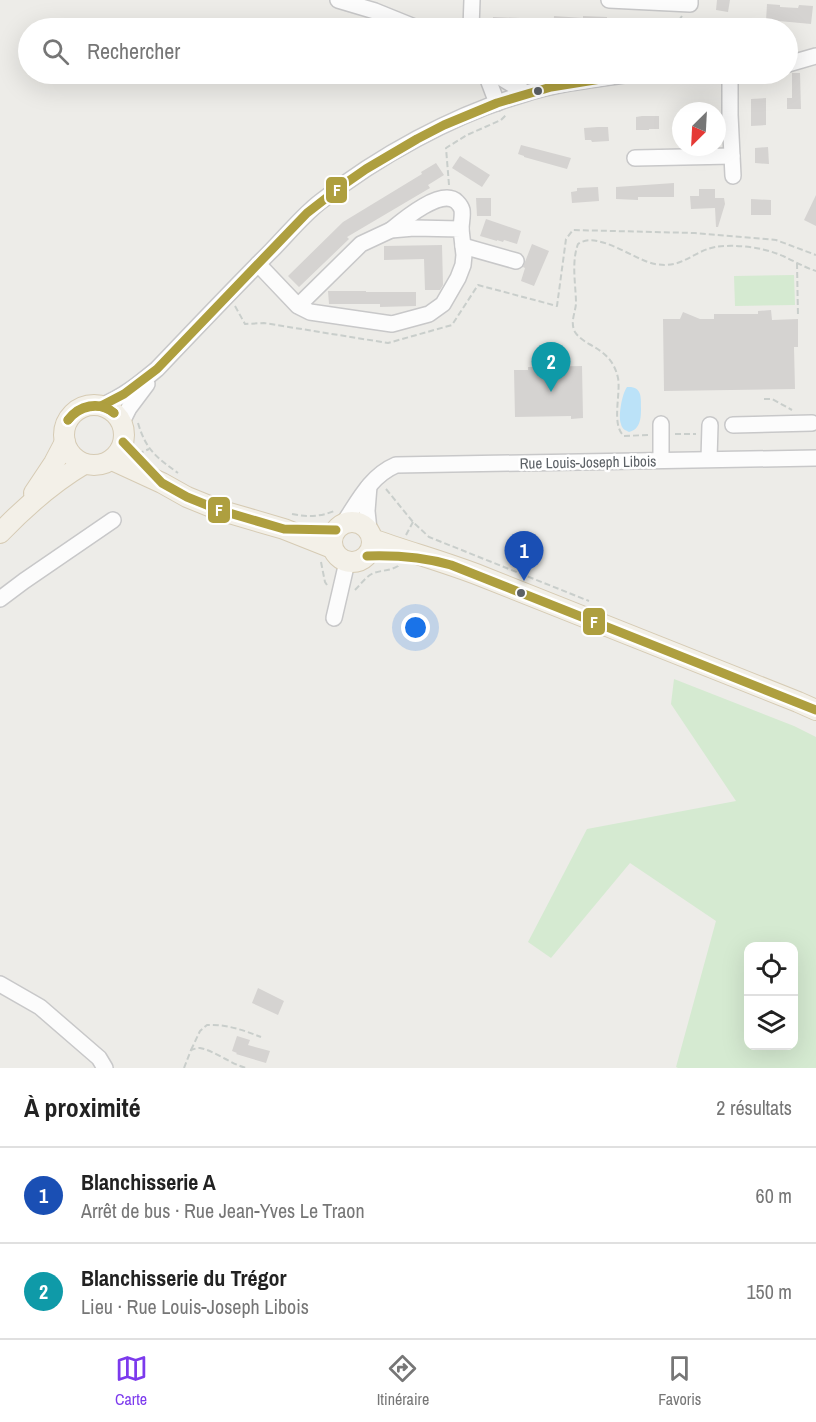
<!DOCTYPE html>
<html lang="fr">
<meta charset="utf-8">
<style>
:root{--surface:#fff;--page:#f6f6f6;--text:#222;--muted:#767676;--line:#e0e0e0;--accent:#7c3aed}
body{margin:0;font-family:"Archivo Narrow",sans-serif;background:var(--page);color:var(--text)}
.controls{position:absolute;right:18px;bottom:18px;display:grid;overflow:hidden;border-radius:12px;box-shadow:0 6px 24px #0002}
.controls button{width:54px;height:54px;display:grid;place-items:center;padding:0;border:0;border-bottom:2px solid var(--line);background:var(--surface);color:var(--text);font:30px sans-serif}
.compass{position:absolute;left:672px;top:102px;width:54px;height:54px;border-radius:50%;background:var(--surface);box-shadow:0 6px 24px #0002;rotate:204deg}
.you{position:absolute;left:416px;top:628px;width:21px;height:21px;margin:-15px;border:4px solid #fff;border-radius:50%;background:#1a73e8;box-shadow:0 0 0 9px #1a73e833}
.badge{display:grid;place-items:center;width:39px;height:39px;border-radius:50%;background:var(--accent);color:#fff;font-size:20px;font-weight:700}
.pin{position:absolute;translate:-50% -50px;filter:drop-shadow(0 2px 3px #0008)}
.pin::after{content:'';position:absolute;top:32px;width:21px;height:18px;background:inherit;clip-path:polygon(0 0,100% 0,50% 100%)}
.list{margin:0;padding:0;list-style:none}
h2{display:flex;justify-content:space-between;align-items:center;height:78px;margin:0;padding:0 24px;font-size:26px}
h2 small{font-size:20px;font-weight:400;color:var(--muted)}
.list li{display:grid;grid-template-columns:39px 1fr auto;gap:18px;align-items:center;box-sizing:border-box;height:96px;padding:0 24px;border-top:2px solid var(--line)}
.list b{display:block;font-size:22px;white-space:nowrap}
.list p{margin:0;font-size:20px;white-space:nowrap;color:var(--muted)}
.list em{font-size:20px;font-style:normal;color:var(--muted)}
.icon{flex:none;width:33px;height:33px;fill:none;stroke:currentColor;stroke-width:2;stroke-linecap:round;stroke-linejoin:round}
.map{position:relative;flex:none;width:816px;height:1068px;overflow:hidden}
.search{position:absolute;background:var(--surface);box-shadow:0 6px 24px #0002;left:18px;right:18px;top:18px;height:66px;display:flex;align-items:center;gap:15px;box-sizing:border-box;padding:0 21px;border-radius:33px;color:var(--muted);font-size:22px}
.sheet{height:270px;background:var(--surface)}
nav{display:flex;justify-content:space-around;align-items:center;box-sizing:border-box;height:84px;border-top:2px solid var(--line);background:var(--surface);font-size:16px;color:var(--muted)}
nav a{display:grid;justify-items:center;gap:3px}
nav .on{color:var(--accent)}
.map>svg:first-child{display:block}
.green{fill:#d5ead1;fill-rule:evenodd}
.water{fill:#bbe2f8}
.building{fill:#d5d3d1}
.lines{fill:none;stroke-linecap:round;stroke-linejoin:round}
.minor-casing{stroke:#c8c8c9;stroke-width:18}
.major-casing{stroke:#d6cbb4;stroke-width:22}
.path{stroke:#c9cecb;stroke-width:2;stroke-dasharray:6 3;stroke-linecap:butt}
.minor{stroke:#fcfcfc;stroke-width:15}
.major{stroke:#f3f0e8;stroke-width:20}
.bus-1-casing{stroke:#fff;stroke-width:14}
.bus-1{stroke:#ae9f3f;stroke-width:9}
.bus-dot{fill:#5c6166;stroke:#fff;stroke-width:2}
.labels{text-anchor:middle;dominant-baseline:central;stroke-width:5;stroke-linejoin:round;paint-order:stroke}
.street-label{font-size:15px;fill:#5c6166;stroke:#fff}
.line-badge{stroke:#fff;stroke-width:2}
.badge-label{font-size:16px;text-anchor:middle;font-weight:bold;fill:#fff}
</style>
<div class="map">
<svg width="816" height="1068" viewBox="0 0 816 1068">
<rect width="100%" height="100%" fill="#edece8"/>
<g class="green">
<path d="M794,275l1,30 -60,1 -1,-30z"/>
<path d="M674,679l120,47 22,11v331h-138l-2,-1 40,-146 -86,-58 -79,95 -23,-16 59,-113 149,-28 -65,-97zM748,946h46v100h-46z"/>
</g>
<path class="water" d="M627,387c15,-1 14,10 14,21 0,6 0,14 -4,19 -2,3 -5,4 -8,5 -4,-2 -7,-3 -8,-8 -3,-8 1,-30 6,-37z"/>
<g class="building">
<path d="M717,0h13l-2,12 -12,-2z"/>
<path d="M767,4l13,1v2l18,1 1,-3 14,1 -2,18 -32,-3v3l-10,-1v-2h-3z"/>
<path d="M554,16l29,2v-2l24,1v10h-5v1h-49z"/>
<path d="M493,17l27,1 -1,10h-27z"/>
<path d="M792,73h8l1,36h-14v-11h5z"/>
<path d="M766,98v27l-15,1v-27z"/>
<path d="M642,116h17v13h-10v1h-13v-13z"/>
<path d="M598,127h10l1,14 -17,1 -1,-2h-6l-1,-12z"/>
<path d="M521,145l50,13 -4,11 -43,-12v-1l-6,-2z"/>
<path d="M768,147l1,17 -14,-1v-15z"/>
<path d="M460,156l30,19 -8,12 -30,-19z"/>
<path d="M436,163l8,12 -16,10 2,3 -83,49 2,2 -50,48 -11,-11 55,-54 79,-48 -1,-2z"/>
<path d="M674,183v14h-36v3l-22,-1v-12z"/>
<path d="M598,187l1,14 -27,2 -1,-11 6,-1v-3z"/>
<path d="M699,189h16v9h9l1,6 -7,23h-2l-1,-19 -24,1 -1,-13h9z"/>
<path d="M816,195v31l-12,-6z"/>
<path d="M476,198h15v18h-14z"/>
<path d="M751,199l20,1v15h-20z"/>
<path d="M486,219l35,12 -4,13 -13,-4 -1,2 -6,-2v1l-17,-5z"/>
<path d="M532,244l17,7 -15,35 -13,-5 4,-13 -2,-1z"/>
<path d="M442,245l1,40 -3,5h-15l-1,-31 -40,1v-14z"/>
<path d="M328,291h38v1h50v14l-36,1v-3h-51z"/>
<path d="M771,310l1,10 26,-1v28h-4l1,42 -131,2 -1,-72h17l3,-7 17,7h14v-5h44v-3z"/>
<path d="M582,366l1,52 -12,1v-3l-56,1 -1,-47h14v-3z"/>
<path d="M258,988l26,13 -6,14 -26,-12z"/>
<path d="M237,1036l13,4 -2,5 22,6 -4,12 -30,-9 1,-1 -5,-2z"/>
</g>
<g class="lines">
<defs>
<g id="minor">
<path d="M338,0l37,11 42,17"/>
<path d="M609,0l81,4v-4"/>
<path d="M471,28l1,-28"/>
<path d="M788,64l28,-8"/>
<path d="M486,74l11,29"/>
<path d="M495,74l31,19"/>
<path d="M729,74l1,7v34l3,61"/>
<path d="M635,158l97,-2"/>
<path d="M391,230c12,-10 51,-43 66,-28 2,2 4,4 5,8 1,6 -1,13 -1,19"/>
<path d="M463,246l53,15"/>
<path d="M258,264l40,42 12,6 82,12 37,-10 14,-10 15,-26 5,-13 1,-10 -3,-26 -47,-1 -23,2 -30,14 -63,62"/>
<path d="M101,406c22,-9 38,-22 56,-37 38,-40 76,-80 114,-118 16,-16 31,-35 49,-49 58,-46 133,-87 204,-108 35,-11 72,-15 108,-20"/>
<path d="M122,422l7,-14 18,-24"/>
<path d="M733,425l79,-2"/>
<path d="M709,459l1,-34"/>
<path d="M661,460v-36"/>
<path d="M343,524c15,-22 27,-48 53,-59l420,-7"/>
<path d="M369,530l-2,-19 2,-25"/>
<path d="M0,599l24,-18 89,-61"/>
<path d="M334,618l13,-56"/>
<path d="M0,984l40,23 59,51 6,10"/>
</g>
<g id="major">
<circle cx="94" cy="435" r="30"/>
<path d="M112,460l50,23 25,14 32,13 65,19 48,19"/>
<path d="M34,493l20,-30 11,-21"/>
<circle cx="352" cy="542" r="20"/>
<path d="M0,533c25,-26 52,-50 84,-69"/>
<path d="M372,539c36,13 73,23 109,37l317,126 18,8"/>
</g>
</defs>
<use href="#minor" class="minor-casing"/>
<use href="#major" class="major-casing"/>
<g class="path">
<path d="M673,28l9,-12"/>
<path d="M449,185l-3,-37 21,-13 34,-15 5,-5"/>
<path d="M797,263l1,54"/>
<path d="M235,306l10,18 19,-1 124,20 64,-18 26,-40 79,21 9,-67 7,-9 122,3 81,7 40,15"/>
<path d="M764,399h8l20,11"/>
<path d="M138,423c8,27 18,34 40,50"/>
<path d="M675,434h21"/>
<path d="M648,435l-24,1c-13,-11 -3,-42 -6,-58 -4,-18 -14,-26 -29,-34 -5,-3 -11,-7 -14,-12 -5,-9 0,-19 1,-28 0,-19 -5,-41 2,-60 19,-14 56,16 77,20 28,5 36,-12 60,-17 19,-3 45,0 63,7 13,5 25,13 38,17"/>
<path d="M138,454l11,-5"/>
<path d="M386,489l27,33 16,15 160,64"/>
<path d="M292,514c15,3 28,3 42,-3"/>
<path d="M406,535l7,-13"/>
<path d="M321,562l4,20 2,3"/>
<path d="M355,590c6,-6 11,-14 19,-17 8,-3 16,-2 24,-7l1,-2"/>
<path d="M191,1050l9,-19 7,-6c19,-1 36,5 54,12"/>
<path d="M184,1068l7,-18c3,-1 6,-2 9,-2 13,2 31,16 46,20"/>
</g>
<use href="#minor" class="minor"/>
<use href="#major" class="major"/>
<defs>
<g id="bus-1">
<path d="M101,406l23,-12 33,-25 150,-156 36,-28 23,-16 51,-30 27,-14 53,-22 54,-16 81,-13"/>
<path d="M68,420c11,-15 31,-20 46,-7"/>
<path d="M68,420c11,-14 31,-19 46,-7"/>
<path d="M123,442l39,41 25,14 32,13 65,19 52,1"/>
<path d="M367,556c29,-1 56,1 84,9l365,145"/>
</g>
</defs>
<use href="#bus-1" class="bus-1-casing"/>
<use href="#bus-1" class="bus-1"/>
</g>
<g class="bus-dot">
<circle cx="538" cy="91" r="5"/>
<circle cx="521" cy="593" r="5"/>
</g>
<g class="labels">
<g class="street-label">
<text transform="translate(588 462) rotate(-1)">Rue Louis-Joseph Libois</text>
</g>
</g>
<g class="line-badge">
<rect x="325" y="176" width="23" height="28" rx="6" fill="#ae9f3f"/>
<rect x="207" y="496" width="24" height="28" rx="6" fill="#ae9f3f"/>
<rect x="582" y="607" width="24" height="29" rx="6" fill="#ae9f3f"/>
</g>
<g class="badge-label">
<text x="337" y="196">F</text>
<text x="219" y="516">F</text>
<text x="594" y="628">F</text>
</g>
</svg>
<div class="controls">
<button><svg class="icon" aria-label="locate" viewBox="0 0 24 24"><circle cx="12" cy="12" r="6"/><path d="M12 2v4M12 18v4M2 12h4M18 12h4"/></svg></button>
<button><svg class="icon" aria-label="layers" viewBox="0 0 24 24"><path d="M12 4l9 5-9 5-9-5zM3 14l9 5 9-5"/></svg></button>
</div>
<svg class="compass" viewBox="-18 -18 36 36"><path d="M0-13l5 13h-10z" fill="#e53935"/><path d="M0 13l5-13h-10z" fill="#767676"/></svg>
<div class="you"></div>
<div class="pin badge" style="left:524px;top:581px;background:#1a4fb4">1</div>
<div class="pin badge" style="left:551px;top:392px;background:#0f9aa8">2</div>
<div class="search"><svg class="icon" aria-label="search" viewBox="0 0 24 24"><circle cx="10" cy="10" r="6"/><path d="M15 15l6 6"/></svg>Rechercher</div>
</div>
<section class="sheet">
<h2>À proximité<small>2 résultats</small></h2>
<ul class="list">
<li><span class="badge" style="background:#1a4fb4">1</span><div><b>Blanchisserie A</b><p>Arrêt de bus · Rue Jean-Yves Le Traon</p></div><em>60 m</em></li>
<li><span class="badge" style="background:#0f9aa8">2</span><div><b>Blanchisserie du Trégor</b><p>Lieu · Rue Louis-Joseph Libois</p></div><em>150 m</em></li>
</ul>
</section>
<nav>
<a class="on"><svg class="icon" aria-label="map" viewBox="0 0 24 24"><path d="M3 6l6-2 6 2 6-2v14l-6 2-6-2-6 2zM9 4v14M15 6v14"/></svg>Carte</a>
<a><svg class="icon" aria-label="directions" viewBox="0 0 24 24"><path d="M12 3l9 9-9 9-9-9zM9 14v-3h6M13 9l2 2-2 2"/></svg>Itinéraire</a>
<a><svg class="icon" aria-label="saved" viewBox="0 0 24 24"><path d="M7 4h10v16l-5-4-5 4z"/></svg>Favoris</a>
</nav>
